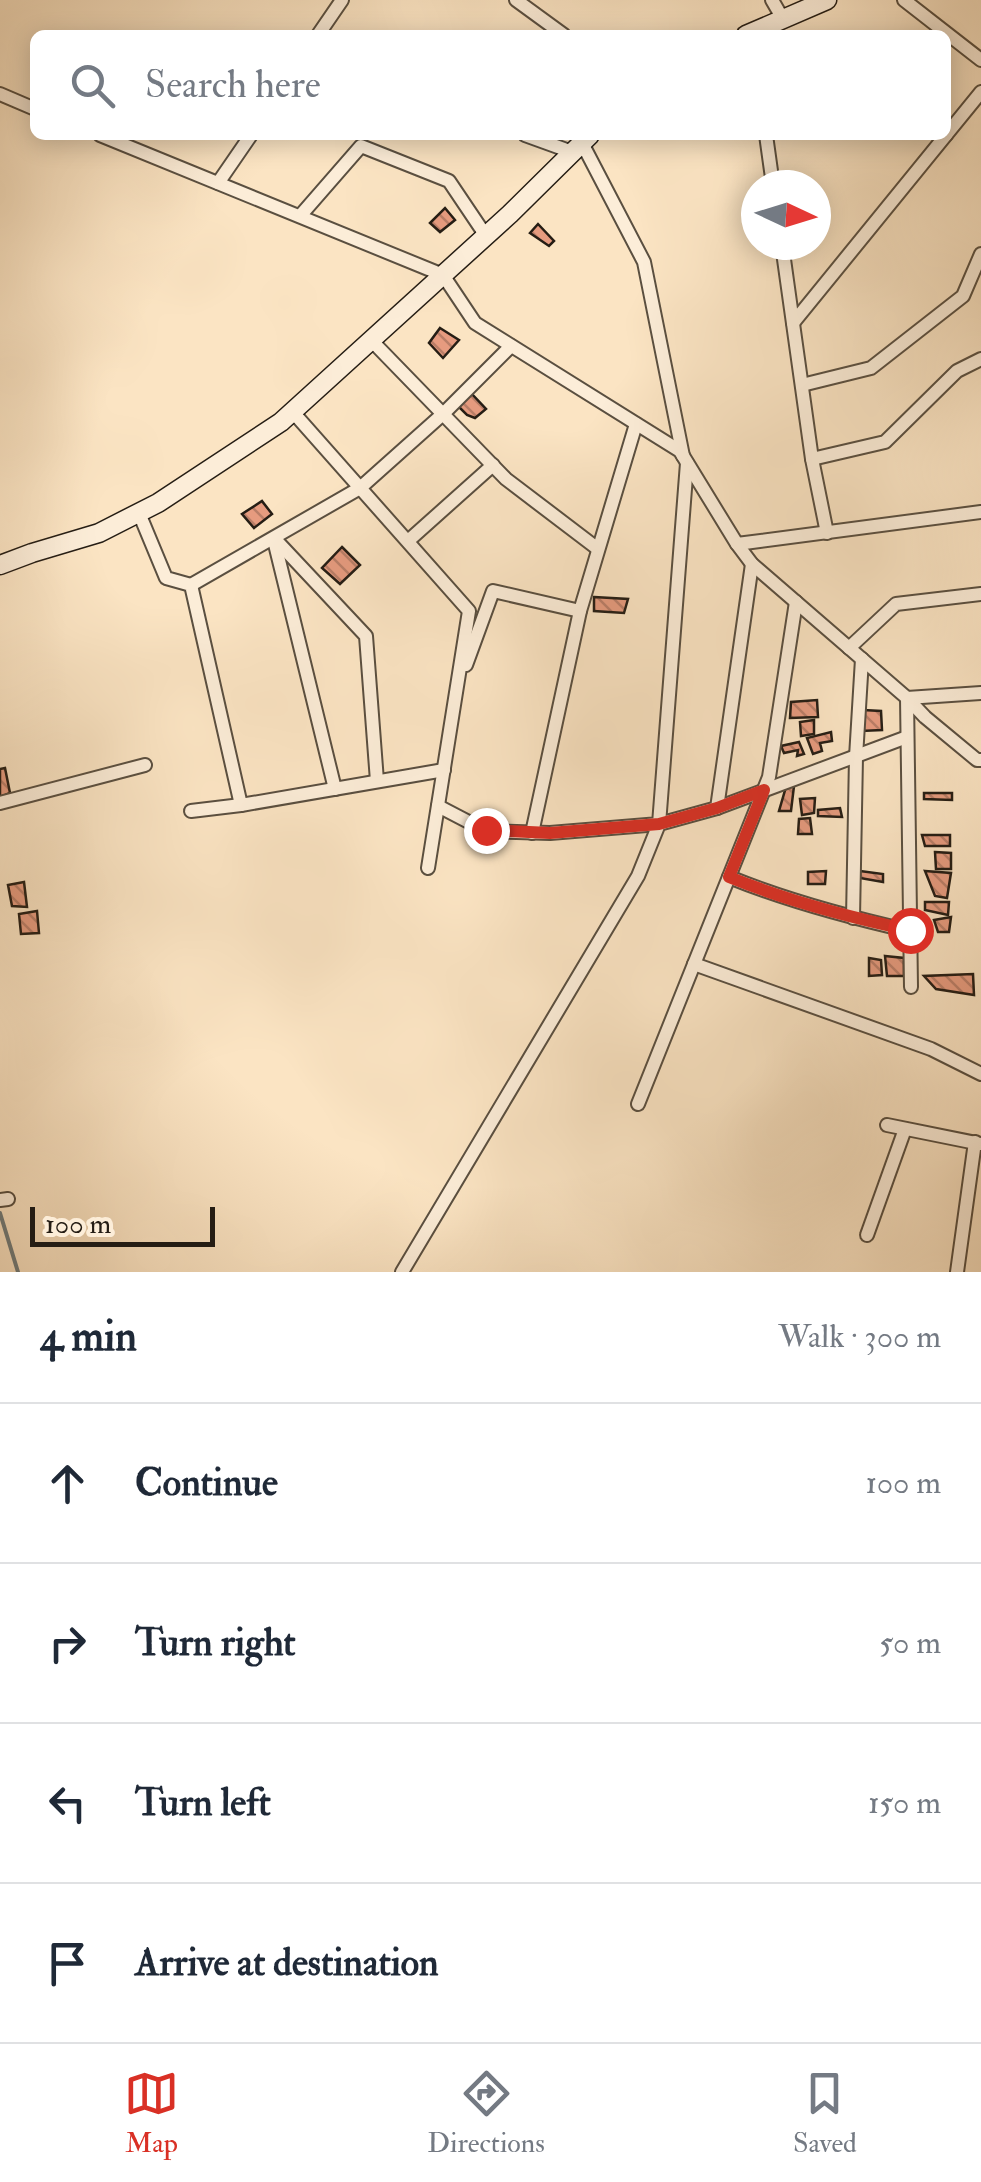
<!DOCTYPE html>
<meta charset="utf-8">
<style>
:root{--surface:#fff;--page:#f2f2f3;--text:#1f2937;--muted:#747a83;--line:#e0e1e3;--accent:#d93025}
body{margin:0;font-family:"IM FELL Double Pica",serif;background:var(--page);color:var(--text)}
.compass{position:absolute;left:741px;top:170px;width:90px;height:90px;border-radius:50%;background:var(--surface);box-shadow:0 5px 25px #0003;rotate:94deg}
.scale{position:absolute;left:30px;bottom:25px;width:185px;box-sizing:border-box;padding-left:10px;border:5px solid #251d14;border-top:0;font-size:28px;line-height:35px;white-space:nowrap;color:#251d14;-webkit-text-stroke:8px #fcedd8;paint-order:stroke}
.stop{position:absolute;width:30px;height:30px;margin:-22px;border:8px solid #d93025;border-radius:50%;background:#fff}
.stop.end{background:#d93025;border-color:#fff;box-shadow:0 2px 10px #0008}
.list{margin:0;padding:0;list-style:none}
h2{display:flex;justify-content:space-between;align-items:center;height:130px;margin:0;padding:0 40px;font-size:42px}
h2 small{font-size:32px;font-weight:400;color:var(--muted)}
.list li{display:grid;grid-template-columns:65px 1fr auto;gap:30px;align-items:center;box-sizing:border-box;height:160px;padding:0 40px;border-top:2px solid var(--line)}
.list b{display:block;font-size:38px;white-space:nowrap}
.list em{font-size:32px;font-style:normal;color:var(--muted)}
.icon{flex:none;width:55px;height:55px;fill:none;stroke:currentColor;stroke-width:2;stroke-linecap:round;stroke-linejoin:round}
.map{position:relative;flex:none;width:981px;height:1272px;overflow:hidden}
.search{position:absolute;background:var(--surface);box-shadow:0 5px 25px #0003;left:30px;right:30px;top:30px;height:110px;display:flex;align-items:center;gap:25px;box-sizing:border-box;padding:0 35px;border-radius:15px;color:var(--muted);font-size:38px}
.sheet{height:770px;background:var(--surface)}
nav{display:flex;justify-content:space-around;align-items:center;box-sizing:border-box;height:140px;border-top:2px solid var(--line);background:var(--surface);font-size:28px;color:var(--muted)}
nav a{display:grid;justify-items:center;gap:5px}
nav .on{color:var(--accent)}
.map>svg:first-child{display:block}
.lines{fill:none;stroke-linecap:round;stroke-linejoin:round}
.stream{stroke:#717c7b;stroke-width:4}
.building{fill:url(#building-back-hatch);stroke:#251d14;stroke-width:2.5}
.minor-casing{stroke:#5a4f40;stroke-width:16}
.secondary-casing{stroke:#251d14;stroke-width:21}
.minor{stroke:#fcedd8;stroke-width:12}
.secondary{stroke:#fcedd8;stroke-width:18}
.route{stroke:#d93025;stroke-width:12}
</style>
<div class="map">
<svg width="981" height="1272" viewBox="0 0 981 1272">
<defs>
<pattern id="building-back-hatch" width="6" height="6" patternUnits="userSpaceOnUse" patternTransform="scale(2.5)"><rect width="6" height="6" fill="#e69b7f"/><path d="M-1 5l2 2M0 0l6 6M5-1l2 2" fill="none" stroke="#ba7e67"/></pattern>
</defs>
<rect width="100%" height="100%" fill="#fbe4c3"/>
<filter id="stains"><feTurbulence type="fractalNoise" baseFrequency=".002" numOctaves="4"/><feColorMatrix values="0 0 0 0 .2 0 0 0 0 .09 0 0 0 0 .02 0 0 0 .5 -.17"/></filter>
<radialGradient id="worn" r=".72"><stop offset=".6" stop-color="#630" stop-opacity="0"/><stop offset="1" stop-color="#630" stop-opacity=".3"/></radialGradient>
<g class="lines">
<path class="stream" d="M0,1213l18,59"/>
</g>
<g class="building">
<path d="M445,208l10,12 -15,12 -10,-9z"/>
<path d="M538,224l16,17 -5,5 -19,-13z"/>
<path d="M440,328l19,12 -16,18 -14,-15z"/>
<path d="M471,393l15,16 -11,9 -8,-3 -10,-10z"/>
<path d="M262,501l10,13 -18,14 -12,-14z"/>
<path d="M342,547l18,18 -20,19 -18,-16z"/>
<path d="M594,597l34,2 -4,14 -30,-2z"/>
<path d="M817,700l1,17 -28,1 1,-16z"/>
<path d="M863,710l18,1 1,19 -21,1z"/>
<path d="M814,720v14l-13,2 -1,-14z"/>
<path d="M831,732l1,9 -12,2 2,8 -9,3 -6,-16z"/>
<path d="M799,742l5,12 -7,2 1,-6 -14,3 -3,-7z"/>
<path d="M5,768l5,25 -10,4v-28z"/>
<path d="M794,786l-3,25h-12l7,-24z"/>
<path d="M924,793h28v7l-28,-1z"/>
<path d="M815,798l-1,15 -12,2 -2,-16z"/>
<path d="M840,808l2,9 -24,-1v-6z"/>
<path d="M810,818l2,16h-14l1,-15z"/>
<path d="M922,835h28v11h-25z"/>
<path d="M935,852l16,1v16h-15z"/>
<path d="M826,871l-1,13h-17v-12z"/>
<path d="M860,871l23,3v8l-23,-4z"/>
<path d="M925,871l26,2 -4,25 -12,-2z"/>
<path d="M24,882l3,25 -15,-1 -4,-21z"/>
<path d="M925,902h24l-1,13 -23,-5z"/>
<path d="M37,911l2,22 -18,1 -2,-20z"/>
<path d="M951,917l-2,15h-11l-4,-12z"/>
<path d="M885,956l19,2v18h-17z"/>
<path d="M869,958l12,2 1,15 -13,1z"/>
<path d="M973,974l1,21 -38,-6 -12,-13z"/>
</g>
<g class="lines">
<defs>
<g id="minor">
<path d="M516,0l48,35"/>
<path d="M772,0l11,19"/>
<path d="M904,0l77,60"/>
<path d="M318,35l24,-35"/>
<path d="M0,94l35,15"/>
<path d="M100,135l343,140 32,48 205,128 57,93 15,20 155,134 18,19 52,43h4"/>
<path d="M525,135l47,17"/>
<path d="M766,135l7,50"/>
<path d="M946,135l35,-43"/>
<path d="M582,143l62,119 39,194"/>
<path d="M218,183l33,-48"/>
<path d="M300,216l61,-70 88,35 37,55"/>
<path d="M782,245l30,214"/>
<path d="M793,323l153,-188"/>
<path d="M371,340l135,139 92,70"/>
<path d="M802,385l69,-17 92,-72 18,-42"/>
<path d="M292,411l177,200 -41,257"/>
<path d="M139,513l27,65 25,7 50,220 203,-35"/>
<path d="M827,533l-15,-74 73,-17 72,-71 24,-12"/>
<path d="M274,538l92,98 11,145"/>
<path d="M274,540l61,249"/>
<path d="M408,541l85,-76"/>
<path d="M737,544l244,-32"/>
<path d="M191,585l169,-97 84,-75 67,-67"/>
<path d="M849,648l47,-44 85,-10"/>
<path d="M466,665l27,-74 87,20"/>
<path d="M907,698l4,289"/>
<path d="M907,698l74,-5"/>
<path d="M0,803l145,-38"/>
<path d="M438,806l48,25 64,2 109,-9 28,-361"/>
<path d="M717,808l190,-71"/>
<path d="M191,811l50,-6"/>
<path d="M532,833l48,-222 56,-187"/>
<path d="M729,877c59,24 119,40 181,54"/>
<path d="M853,918l3,-161 6,-98"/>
<path d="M694,964l237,85 50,25"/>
<path d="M638,1104l131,-327 27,-175"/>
<path d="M887,1125l94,19"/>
<path d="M0,1200l8,-1"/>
<path d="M867,1235l38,-106"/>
<path d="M402,1272l236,-396 21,-52 58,-16 35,-244"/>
<path d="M957,1272l18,-130"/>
</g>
<g id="secondary">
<path d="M746,35l81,-35"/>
<path d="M0,565l32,-12 67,-20 59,-30 123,-81 229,-208 80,-79"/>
</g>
</defs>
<use href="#minor" class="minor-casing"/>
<use href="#secondary" class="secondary-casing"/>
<use href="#minor" class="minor"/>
<use href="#secondary" class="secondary"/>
</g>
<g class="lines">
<path class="route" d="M486,830l64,3 109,-9 58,-16 47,-18 -35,87c59,24 119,40 181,53"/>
</g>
<rect width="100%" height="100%" filter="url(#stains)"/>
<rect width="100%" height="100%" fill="url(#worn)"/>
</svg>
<svg class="compass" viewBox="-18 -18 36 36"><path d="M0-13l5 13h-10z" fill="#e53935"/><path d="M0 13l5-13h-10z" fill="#747a83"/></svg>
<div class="scale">100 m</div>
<div class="stop" style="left:910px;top:930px"></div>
<div class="stop end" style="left:486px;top:830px"></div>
<div class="search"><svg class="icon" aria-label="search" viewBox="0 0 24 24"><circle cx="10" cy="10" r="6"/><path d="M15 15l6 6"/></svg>Search here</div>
</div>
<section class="sheet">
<h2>4 min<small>Walk · 300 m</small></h2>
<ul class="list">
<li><svg class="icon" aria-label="ahead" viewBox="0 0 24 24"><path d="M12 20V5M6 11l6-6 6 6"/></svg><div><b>Continue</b></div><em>100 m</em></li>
<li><svg class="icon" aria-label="right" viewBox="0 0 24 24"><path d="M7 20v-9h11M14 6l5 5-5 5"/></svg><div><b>Turn right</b></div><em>50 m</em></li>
<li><svg class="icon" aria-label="left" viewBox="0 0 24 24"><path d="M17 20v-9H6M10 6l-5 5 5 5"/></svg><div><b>Turn left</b></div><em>150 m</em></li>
<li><svg class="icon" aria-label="arrive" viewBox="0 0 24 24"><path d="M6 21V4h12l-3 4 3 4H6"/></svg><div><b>Arrive at destination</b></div></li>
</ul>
</section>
<nav>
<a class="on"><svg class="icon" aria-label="map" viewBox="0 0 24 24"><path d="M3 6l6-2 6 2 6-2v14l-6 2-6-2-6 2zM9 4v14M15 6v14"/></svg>Map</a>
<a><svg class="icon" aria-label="directions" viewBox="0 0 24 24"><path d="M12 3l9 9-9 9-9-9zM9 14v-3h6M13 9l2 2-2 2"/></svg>Directions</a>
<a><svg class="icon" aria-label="saved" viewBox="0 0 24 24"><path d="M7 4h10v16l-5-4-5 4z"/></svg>Saved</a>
</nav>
